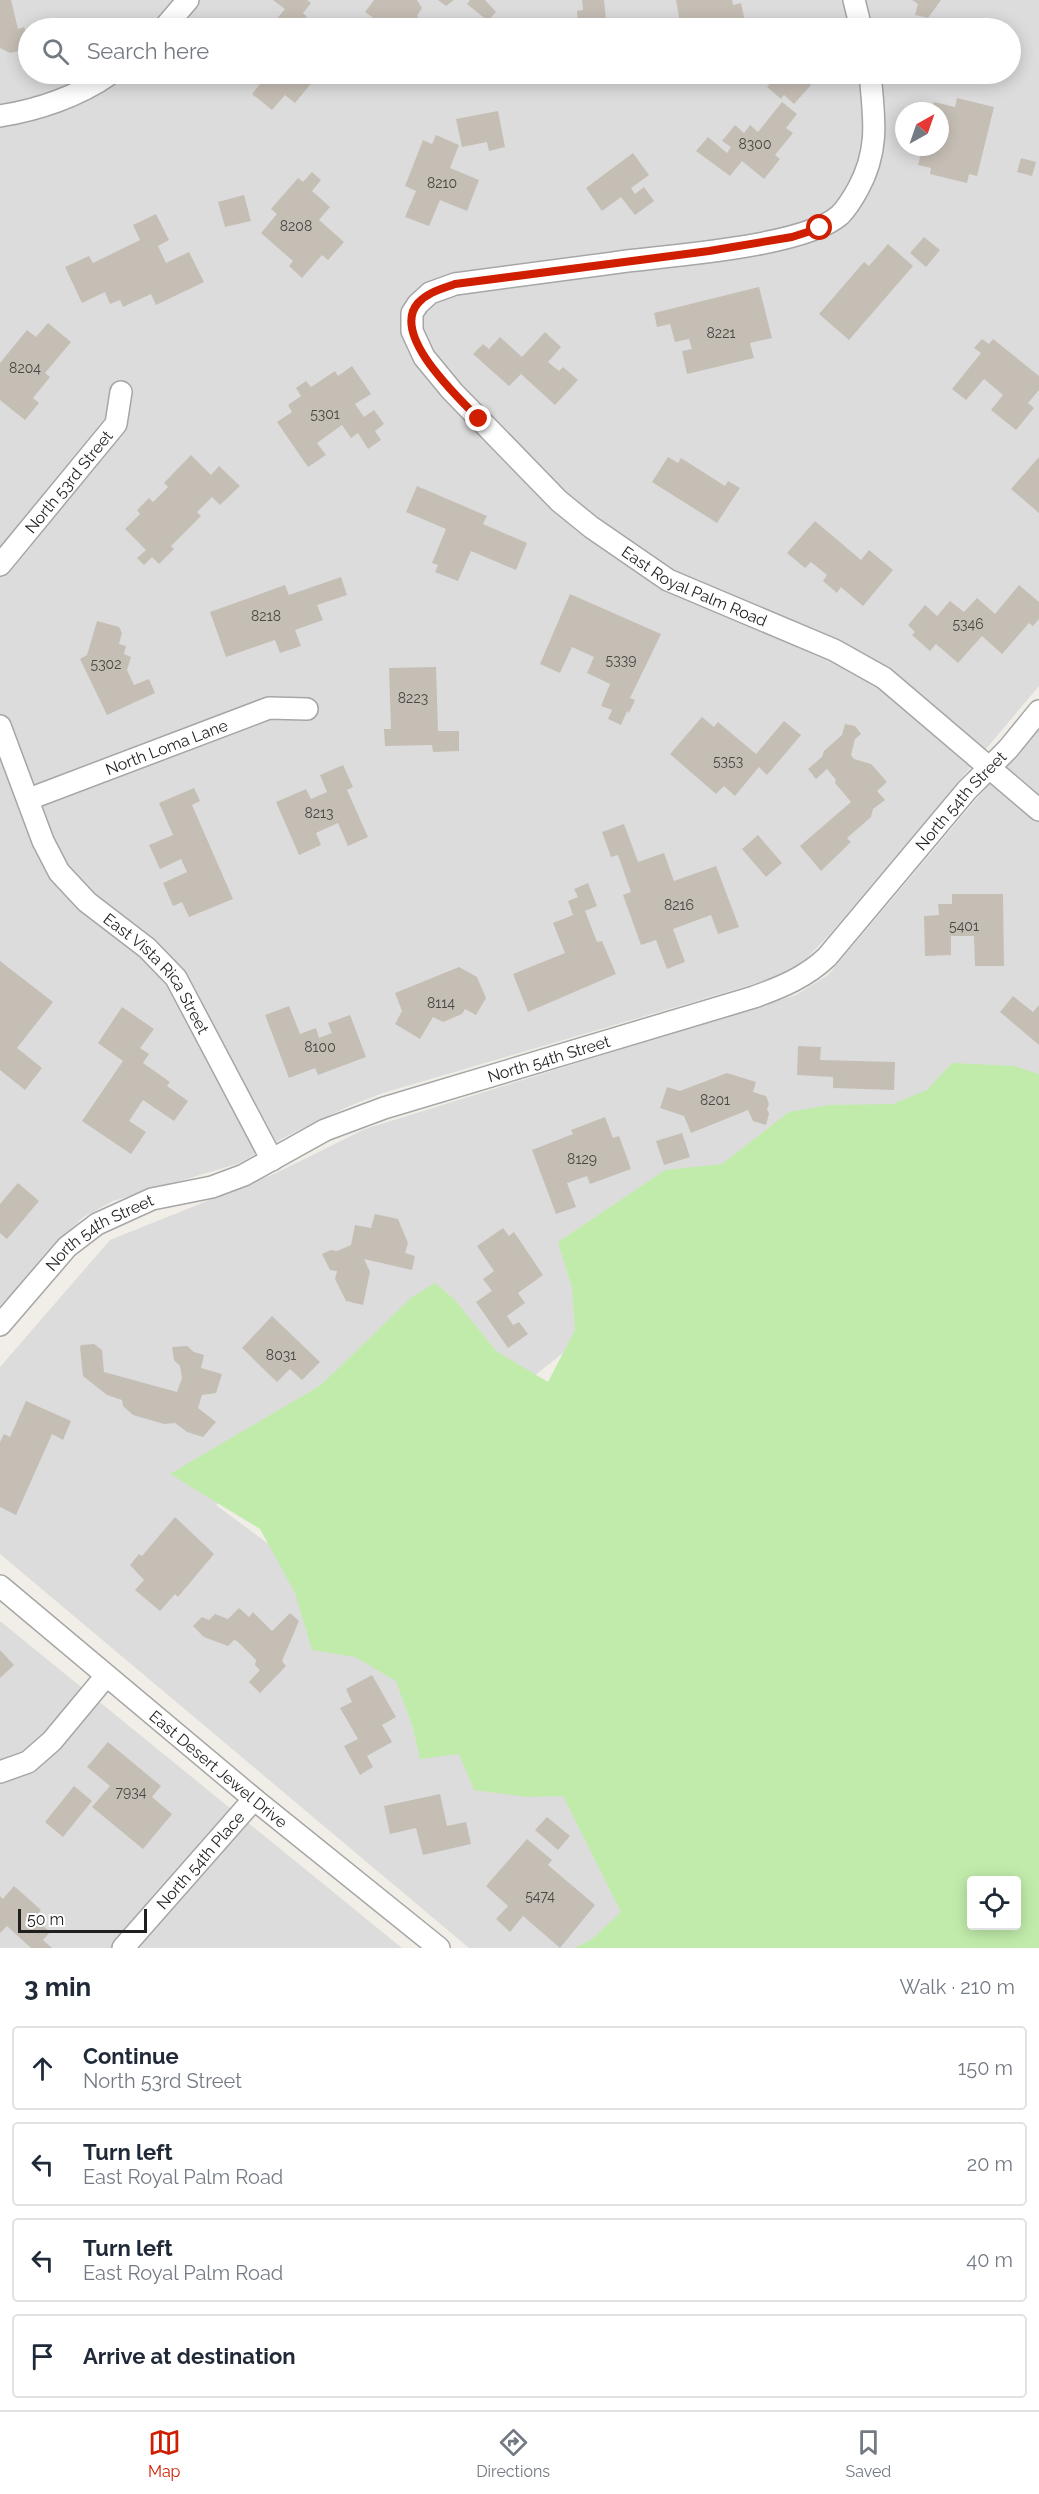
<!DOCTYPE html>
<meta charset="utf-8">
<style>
:root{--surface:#fff;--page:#f6f6f7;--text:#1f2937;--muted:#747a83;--line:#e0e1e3;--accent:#cf1f00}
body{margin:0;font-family:Raleway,sans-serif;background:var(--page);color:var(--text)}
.controls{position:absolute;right:18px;bottom:18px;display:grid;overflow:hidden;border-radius:6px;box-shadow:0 3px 15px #0003}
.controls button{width:54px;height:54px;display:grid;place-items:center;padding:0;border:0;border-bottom:2px solid var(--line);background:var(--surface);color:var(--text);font:30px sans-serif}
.compass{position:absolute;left:895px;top:102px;width:54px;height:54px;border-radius:50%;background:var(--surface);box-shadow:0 3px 15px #0003;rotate:40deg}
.scale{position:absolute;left:18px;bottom:15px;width:129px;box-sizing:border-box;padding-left:6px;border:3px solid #1f1f1f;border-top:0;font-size:16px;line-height:21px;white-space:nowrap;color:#1f1f1f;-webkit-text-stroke:4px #fff;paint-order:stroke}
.stop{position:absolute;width:18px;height:18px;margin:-14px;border:4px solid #cf1f00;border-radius:50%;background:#fff}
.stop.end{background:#cf1f00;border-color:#fff;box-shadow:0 2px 6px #0008}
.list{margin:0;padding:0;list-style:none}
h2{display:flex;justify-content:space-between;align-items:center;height:78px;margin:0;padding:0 24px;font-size:26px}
h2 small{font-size:20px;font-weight:400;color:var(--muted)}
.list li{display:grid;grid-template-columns:39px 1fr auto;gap:18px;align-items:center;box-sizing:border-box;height:84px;margin:0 12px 12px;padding:0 12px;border:2px solid var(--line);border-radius:6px}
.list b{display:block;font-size:22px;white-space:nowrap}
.list p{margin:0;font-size:20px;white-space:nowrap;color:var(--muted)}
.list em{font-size:20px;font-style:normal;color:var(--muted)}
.icon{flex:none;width:33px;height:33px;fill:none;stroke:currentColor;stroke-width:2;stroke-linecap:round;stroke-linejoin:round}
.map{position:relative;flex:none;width:1039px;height:1948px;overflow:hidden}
.search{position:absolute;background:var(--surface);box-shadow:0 3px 15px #0003;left:18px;right:18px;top:18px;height:66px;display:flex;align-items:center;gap:15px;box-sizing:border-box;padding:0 21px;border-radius:33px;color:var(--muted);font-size:22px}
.sheet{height:462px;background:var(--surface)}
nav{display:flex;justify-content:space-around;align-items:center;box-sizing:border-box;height:84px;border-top:2px solid var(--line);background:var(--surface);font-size:16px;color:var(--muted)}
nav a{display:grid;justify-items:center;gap:3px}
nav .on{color:var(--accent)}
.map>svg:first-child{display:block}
.residential{fill:#dddcdc;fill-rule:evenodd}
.grass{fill:#c1ebab;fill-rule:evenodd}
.building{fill:#c5beb5}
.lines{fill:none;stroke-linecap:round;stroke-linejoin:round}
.minor-casing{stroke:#a6a6a6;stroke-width:24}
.minor{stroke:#fff;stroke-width:21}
.route{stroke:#cf1f00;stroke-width:8}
.labels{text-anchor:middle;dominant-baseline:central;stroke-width:5;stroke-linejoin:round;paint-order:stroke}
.number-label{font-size:14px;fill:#484744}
.street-label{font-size:16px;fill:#1f1f1f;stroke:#fff}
</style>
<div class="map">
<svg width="1039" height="1948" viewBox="0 0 1039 1948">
<rect width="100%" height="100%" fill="#f0eee6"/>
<g class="residential">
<path d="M0,0h1039v686l-209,248 -27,28 -32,17 -388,114 -36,14 -62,30 -45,26 -127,38 -31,17 -82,88zM28,28h982v46h-982zM904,111h36v36h-36z"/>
<path d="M1039,725v450l-430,141 -101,81 -58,-68 -234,176 373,277 70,145 -46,21h-144l-469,-394v-187l110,-127 164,-66 91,-45 431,-134 32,-20z"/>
<path d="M0,1621l402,327h-402z"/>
</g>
<path class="grass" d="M952,1063l62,3 25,8v874h-464l17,-9 29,-27 -58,-116 -36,1 -53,-7 -15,-36 -39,5 -7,-31 -17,-47 -41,-24 -43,-7 -17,-57 -35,-64 -90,-55 151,-89 91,-88 23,-14 20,17 41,51 52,31 27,-52 -3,-42 -14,-46 107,-72 57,-6 67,-52 40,-7 64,-1 34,-14zM972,1880h44v46h-44z"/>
<g class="building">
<path d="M0,0h11l7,29 6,-2 3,9 -8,15 -9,2 -10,-5z"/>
<path d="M273,0h34l4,3 -8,10 4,4 -9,11h-29l16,-19z"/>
<path d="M374,0h43l5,8 -5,8 9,12h-39l-22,-16z"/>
<path d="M438,0h16l-8,6z"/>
<path d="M470,0h15l11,12 -8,9 -21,-17z"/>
<path d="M582,0h22l2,20 -28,3 -1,-12 6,-1z"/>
<path d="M676,0h56l1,5 8,-2 5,23 -14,2h-27l-1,-4 -23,4z"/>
<path d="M912,0h29l-13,18 -13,-3 3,-11z"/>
<path d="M268,74h48l2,1 -23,28 -10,-8 -13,15 -20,-16z"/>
<path d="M780,74l2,2 2,-2h19l8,11 -17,19 -10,-9 -3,4 -14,-12z"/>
<path d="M957,98l37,9 -17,69 -8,-2 -2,9 -37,-9 1,-6 -13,-3 5,-18h17v-36h-9l3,-9 21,5z"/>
<path d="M782,102l15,12 -11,14 7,5 -18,22 5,4 -16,20 -22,-18 -12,15 -34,-25 12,-14 19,16 4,-6 -9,-6 13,-16 9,8 6,-8 8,7z"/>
<path d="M498,111l7,36 -16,4 -2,-9 -25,5 -6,-28z"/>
<path d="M436,135l23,10 -9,23 29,12 -12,31 -27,-11 -11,26 -24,-9 11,-26 -11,-5 18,-46 9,4z"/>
<path d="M633,153l16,22 -18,13 4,6 9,-7 10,14 -19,14 -14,-18 -19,14 -16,-23z"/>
<path d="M1021,158l15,4 -4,14 -15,-4z"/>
<path d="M312,172l9,8 -9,11 18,16 -11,13 25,22 -16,18 -6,-5 -20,23 -13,-12 4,-5 -32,-28 16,-19 -6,-5 27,-31 5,4z"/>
<path d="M244,195l7,26 -26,6 -7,-25z"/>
<path d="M156,214l13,26 -11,6 8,17 23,-11 15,30 -48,23 -5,-11 -28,13 -3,-7 -10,4 -5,-12 -23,11 -17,-36 24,-11 4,7 47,-23 -7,-15z"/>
<path d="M924,237l16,13 -14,17 -16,-14z"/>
<path d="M888,244l25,22 -64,74 -30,-26 45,-52 5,4z"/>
<path d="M759,287l13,51 -22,5 4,15 -67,16 -5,-23 10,-2 -3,-10 -14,3 -5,-18 -13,3 -3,-14z"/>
<path d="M48,323l23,19 -26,31 5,4 -17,21 6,5 -14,17 -25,-20v-37l27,-33 9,7z"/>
<path d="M545,332l16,15 -13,15 11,9 4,-4 15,13 -23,25 -34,-31 -12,12 -36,-32 10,-10 6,5 11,-12 22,20z"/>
<path d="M982,339l7,5 4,-5 46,37v14l-11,13 6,5 -18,22 -25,-20 12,-15 -19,-16 -18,21 -14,-11 29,-36 -7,-5z"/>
<path d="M352,366l19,28 -16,10 9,13 10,-7 10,14 -9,7 6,9 -13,9 -10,-16 -7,5 -9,-13 -25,18 9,12 -18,12 -31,-45 15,-10 -4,-7 13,-9 -5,-8 10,-7 5,6 24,-16 3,5z"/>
<path d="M191,455l20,20 8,-9 21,20 -20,19 -8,-8 -15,15 4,4 -30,30 3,3 -15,15 -7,-7 -8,8 -7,-7 9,-8 -21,-21 15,-15 -3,-4 12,-12 4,4 15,-15 -4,-4z"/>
<path d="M668,457l10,6 3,-5 44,28 3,-5 12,7 -23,35 -65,-41z"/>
<path d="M1039,457v56l-28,-24z"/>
<path d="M417,486l70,30 -4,8 44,19 -11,27 -45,-19 -13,30 -23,-9 3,-7 -6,-2 14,-34 -40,-17z"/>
<path d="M815,521l46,39 8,-10 24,20 -30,36 -22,-19 -4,6 -14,-12 4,-6 -16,-13 -6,6 -18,-15z"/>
<path d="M341,577l6,18 -30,10 6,15 -28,10 6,16 -21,7 -5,-13 -49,17 -16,-45 75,-27 4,10z"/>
<path d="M1019,585l20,17v17l-6,7 -4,-3 -27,31 -20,-18 -24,27 -22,-19 -6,7 -18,-16 3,-3 -7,-7 17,-20 12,11 13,-15 14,11 13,-14 18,16z"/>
<path d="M570,594l91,40 -31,64 5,2 -6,13 -2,-2 -6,14 -13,-6 4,-9 -11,-4 9,-22 -23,-11 7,-16 -22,-10 -12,26 -20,-9z"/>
<path d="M97,621l22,6 3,6 -3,11 7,2 -2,8 7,3 -4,13 7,15 15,-6 6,14 -48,22 -27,-56 7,-4z"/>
<path d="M436,667l2,64h21v20l-26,1 -1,-7 -47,1 -1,-17h7l-2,-61z"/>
<path d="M702,717l12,10 4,-5 38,32 28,-33 17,14 -34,40 -8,-8 -24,29 -11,-10 -8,8 -46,-40z"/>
<path d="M845,724l10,2 6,8 -6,5 -4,16 3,4 17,5 16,18 -10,9 8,9 -12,9 -2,8 -24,21 4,4 -30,29 -21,-25 51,-44 -16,-19 1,-3 -9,-11 -11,10 -8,-10 14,-12 2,-6 18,-16z"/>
<path d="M343,765l10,22 -6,3 21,47 -20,9 -10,-23 -22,10 5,12 -22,10 -23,-53 30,-13 5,10 16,-7 -7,-17z"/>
<path d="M194,788l6,13 -8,4 41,94 -44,18 -7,-15 -9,4 -10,-23 24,-11 -6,-13 -21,10 -11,-24 24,-10 -14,-32z"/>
<path d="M624,824l14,38 26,-9 10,28 42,-15 23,61 -21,7 -7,-19 -38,14 12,33 -18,7 -11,-29 -15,5 -18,-50 8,-3 -13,-37 -7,2 -9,-25z"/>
<path d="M758,835l24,28 -16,14 -24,-28z"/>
<path d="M588,883l9,23 -12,5 12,31 5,-1 14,33 -88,38 -15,-38 52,-21 -12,-30 20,-8 -5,-14 10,-4 -4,-8z"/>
<path d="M952,894h51l1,72h-29l-1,-30h-23v19l-26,1 -1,-40 15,-1 -1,-11h14z"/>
<path d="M0,961l53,41 -36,46 25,20 -17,22 -25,-20z"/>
<path d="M459,967l18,10 9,21 -10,17 -11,-6 -3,5 -19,8 -10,-5 -13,22 -25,-15 7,-13 -7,-18z"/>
<path d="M1013,996l20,16 6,-7v40l-39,-33z"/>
<path d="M289,1006l11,28 16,-6 3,10 13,-5 -4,-10 22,-8 16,42 -48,18 -3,-7 -26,10 -24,-63z"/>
<path d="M122,1007l32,22 -14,19 9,6 -6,9 27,19 -3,4 21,15 -14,20 -31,-21 -14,21 17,11 -15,22 -49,-33 41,-60 -25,-18z"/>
<path d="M798,1046l23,1 -1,13 75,2 -1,28 -61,-2v-11l-36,-2z"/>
<path d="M727,1073l29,9 -3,10 13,4 3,8 -2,5 2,5 -3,11 -13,-4 -5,-11 -57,23 -7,-17 -24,-8 7,-21 13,4z"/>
<path d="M605,1117l8,21 6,-2 12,33 -41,15 -3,-8 -20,7 9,24 -20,7 -24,-64 41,-16 -2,-4z"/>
<path d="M682,1133l8,24 -26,8 -8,-24z"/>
<path d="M18,1183l21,18 -32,38 -7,-6v-29z"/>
<path d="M375,1214l23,5 10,24 -3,10 10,3 -3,14 -48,-11 6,13 -7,33 -17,-4 -11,-22 2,-8 -7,-1 -8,-16 9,-4 6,1 14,-6 4,-20 16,3z"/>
<path d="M503,1228l6,8 5,-4 29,43 -25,18 7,10 -18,13 6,9 6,-3 9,12 -20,14 -32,-46 16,-11 -9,-12 11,-8 -17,-25z"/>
<path d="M272,1316l48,46 -18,18 -12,-11 -13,13 -35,-34z"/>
<path d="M94,1344l8,6 2,22 73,20 5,-14 -2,-12 -6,-6 -2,-13 15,-1 7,6 10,3 -3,13 21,6 -6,19 -14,2 -4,13 18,14 -13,15 -16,-5 -12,-9 -11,1 -31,-9 -10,-9 -1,-6 -15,-5 -24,-19 -3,-29 1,-2z"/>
<path d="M26,1401l45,20 -8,19 -11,-6 -36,81 -16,-8v-65l4,-8 6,3z"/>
<path d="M175,1517l39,37 -36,43 -3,-3 -15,17 -25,-21 9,-10 -14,-15 9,-11 3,2z"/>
<path d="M239,1608l10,9 4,-5 19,19 18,-18 9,8 -17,40 4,5 -26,27 -11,-11 11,-12 -5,-5 1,-5 -19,-19 -3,-1 -6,6 -24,-9 -11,-11 9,-9 7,3 6,-6 13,5z"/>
<path d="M0,1650l14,15 -14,13z"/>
<path d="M372,1675l24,42 -14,8 10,17 -25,14 6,11 -13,8 -16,-29 14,-7 -18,-31 12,-6 -6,-13z"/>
<path d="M108,1742l53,44 -9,11 20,17 -29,35 -51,-42 18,-21 -23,-19z"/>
<path d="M74,1786l18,15 -29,36 -18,-15z"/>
<path d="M440,1794l7,32 19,-4 5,22 -48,11 -7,-27 -26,6 -6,-28z"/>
<path d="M547,1817l23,19 -12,14 -23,-20z"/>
<path d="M527,1839l25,21 -4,5 47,40 -35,43 -37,-32 -13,16 -14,-13 12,-13 -22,-20z"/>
<path d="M14,1886l27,24 -7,8 16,14 -7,8 9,8h-21l-24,-22 -7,7v-37l3,3z"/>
</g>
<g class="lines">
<defs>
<g id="minor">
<path d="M854,0l7,28"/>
<path d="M164,28l24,-28"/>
<path id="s1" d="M870,74c4,43 10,75 -12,115 -5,9 -11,19 -18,26 -35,31 -163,40 -213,46 -57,8 -114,15 -172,23l-25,9 -12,11 -6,9v18l12,26 28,34 107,110 32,26 77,53 166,70 50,28 155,132"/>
<path d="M0,116c38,-6 79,-20 110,-42"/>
<path id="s2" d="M0,565l116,-141 5,-32"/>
<path id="s3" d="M0,726l43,115 16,31 28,30 60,46 29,30 96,182"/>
<path id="s4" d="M29,799l240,-91 38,1"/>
<path id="s5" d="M0,1325l67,-78 30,-23 55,-25 60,-12 32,-12 81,-45 59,-22 370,-111c28,-10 52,-20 73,-40l140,-167 41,-41 31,-38"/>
<path id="s6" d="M0,1586l254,213 185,149"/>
<path d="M0,1772l28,-10 24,-21 54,-65"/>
<path id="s7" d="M123,1948l131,-149"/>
</g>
</defs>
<use href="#minor" class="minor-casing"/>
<use href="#minor" class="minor"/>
</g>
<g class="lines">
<path class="route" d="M479,419c-21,-22 -89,-84 -61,-116 10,-11 24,-14 37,-19l254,-33 83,-14 28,-9"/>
</g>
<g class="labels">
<g class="number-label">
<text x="755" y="144">8300</text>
<text x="442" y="183">8210</text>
<text x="296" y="226">8208</text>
<text x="721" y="333">8221</text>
<text x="25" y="368">8204</text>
<text x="325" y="414">5301</text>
<text x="266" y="616">8218</text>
<text x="968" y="624">5346</text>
<text x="621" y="660">5339</text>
<text x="106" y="664">5302</text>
<text x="413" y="698">8223</text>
<text x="728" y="761">5353</text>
<text x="319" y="813">8213</text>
<text x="679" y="905">8216</text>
<text x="964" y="926">5401</text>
<text x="441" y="1003">8114</text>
<text x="320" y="1047">8100</text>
<text x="715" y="1100">8201</text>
<text x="582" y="1159">8129</text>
<text x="281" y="1355">8031</text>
<text x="131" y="1792">7934</text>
<text x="540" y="1896">5474</text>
</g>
<g class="street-label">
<text stroke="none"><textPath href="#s2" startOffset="108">North 53rd Street</textPath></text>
<text stroke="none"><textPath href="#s1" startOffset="1002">East Royal Palm Road</textPath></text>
<text stroke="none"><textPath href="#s4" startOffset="147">North Loma Lane</textPath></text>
<text stroke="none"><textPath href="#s5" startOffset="1128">North 54th Street</textPath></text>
<text stroke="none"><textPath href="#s3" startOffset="300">East Vista Rica Street</textPath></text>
<text stroke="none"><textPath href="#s5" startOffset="624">North 54th Street</textPath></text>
<text stroke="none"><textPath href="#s5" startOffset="138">North 54th Street</textPath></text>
<text stroke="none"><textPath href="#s6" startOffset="285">East Desert Jewel Drive</textPath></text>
<text stroke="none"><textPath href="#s7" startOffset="117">North 54th Place</textPath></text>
</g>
</g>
</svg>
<div class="controls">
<button><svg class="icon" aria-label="locate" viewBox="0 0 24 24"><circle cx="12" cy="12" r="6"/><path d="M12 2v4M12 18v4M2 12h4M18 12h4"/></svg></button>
</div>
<svg class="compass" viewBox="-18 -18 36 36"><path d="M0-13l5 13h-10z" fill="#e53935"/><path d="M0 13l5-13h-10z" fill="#747a83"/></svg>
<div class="scale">50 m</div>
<div class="stop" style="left:820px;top:228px"></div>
<div class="stop end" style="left:479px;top:419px"></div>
<div class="search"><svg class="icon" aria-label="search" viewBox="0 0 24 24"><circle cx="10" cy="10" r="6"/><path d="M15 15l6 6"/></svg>Search here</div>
</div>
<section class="sheet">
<h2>3 min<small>Walk · 210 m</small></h2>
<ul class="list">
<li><svg class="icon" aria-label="ahead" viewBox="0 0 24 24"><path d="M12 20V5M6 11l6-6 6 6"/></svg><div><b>Continue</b><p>North 53rd Street</p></div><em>150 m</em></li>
<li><svg class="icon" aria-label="left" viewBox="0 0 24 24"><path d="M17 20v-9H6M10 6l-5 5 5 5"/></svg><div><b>Turn left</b><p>East Royal Palm Road</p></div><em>20 m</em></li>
<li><svg class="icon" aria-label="left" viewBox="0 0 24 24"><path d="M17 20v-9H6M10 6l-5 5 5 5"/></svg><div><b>Turn left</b><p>East Royal Palm Road</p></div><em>40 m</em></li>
<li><svg class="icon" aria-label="arrive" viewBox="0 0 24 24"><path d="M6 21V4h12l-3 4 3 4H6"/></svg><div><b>Arrive at destination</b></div></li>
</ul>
</section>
<nav>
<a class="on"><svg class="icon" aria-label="map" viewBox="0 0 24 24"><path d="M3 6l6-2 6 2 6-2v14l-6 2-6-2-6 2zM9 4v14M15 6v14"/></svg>Map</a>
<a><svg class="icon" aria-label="directions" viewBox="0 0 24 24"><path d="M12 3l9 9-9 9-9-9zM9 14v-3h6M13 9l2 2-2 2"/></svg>Directions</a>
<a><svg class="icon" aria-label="saved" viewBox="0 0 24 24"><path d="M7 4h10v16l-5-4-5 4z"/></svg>Saved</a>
</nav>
